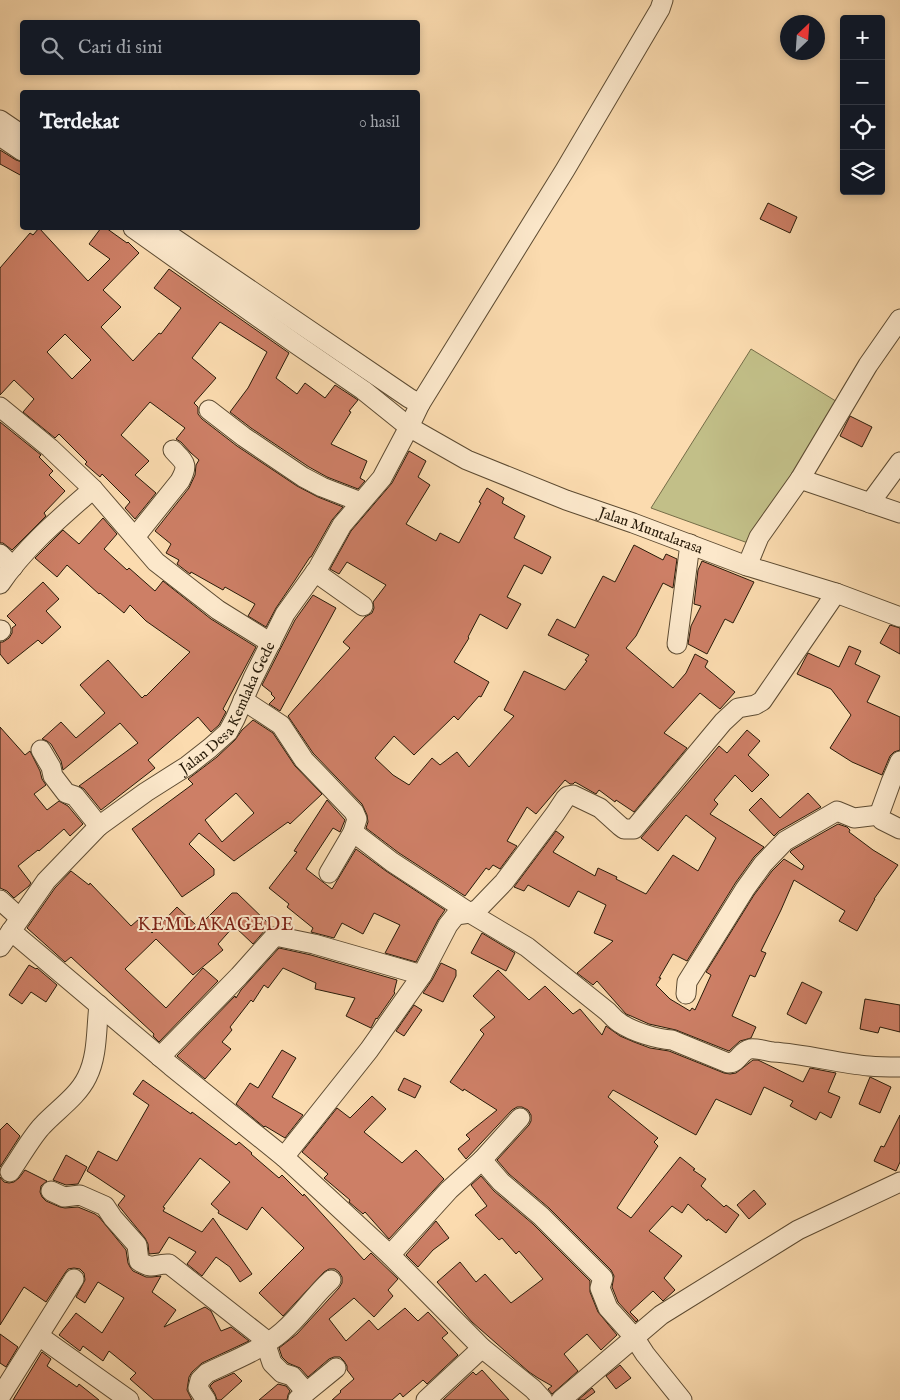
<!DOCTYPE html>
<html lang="id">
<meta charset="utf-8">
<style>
:root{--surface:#171b24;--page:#20242c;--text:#f1f3f6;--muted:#9ea1a6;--line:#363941}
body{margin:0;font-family:"IM FELL English",serif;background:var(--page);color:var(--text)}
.controls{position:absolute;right:15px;top:15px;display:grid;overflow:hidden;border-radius:5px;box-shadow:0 2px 8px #0003}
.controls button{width:45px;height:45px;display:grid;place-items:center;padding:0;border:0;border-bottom:1px solid var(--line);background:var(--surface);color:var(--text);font:25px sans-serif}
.compass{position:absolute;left:780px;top:15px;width:45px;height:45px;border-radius:50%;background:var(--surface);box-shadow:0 2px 8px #0003;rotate:25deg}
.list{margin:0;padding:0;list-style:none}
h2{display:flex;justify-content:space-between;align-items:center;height:65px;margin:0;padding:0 20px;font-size:21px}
h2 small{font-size:16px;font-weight:400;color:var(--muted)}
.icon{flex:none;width:28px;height:28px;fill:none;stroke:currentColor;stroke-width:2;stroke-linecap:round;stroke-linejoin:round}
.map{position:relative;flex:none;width:900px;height:1400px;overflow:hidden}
.search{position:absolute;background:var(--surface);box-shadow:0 2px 8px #0003;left:20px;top:20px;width:400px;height:55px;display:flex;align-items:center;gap:12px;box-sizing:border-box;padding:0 18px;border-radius:5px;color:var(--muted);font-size:19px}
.panel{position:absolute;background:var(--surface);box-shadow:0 2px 8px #0003;left:20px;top:90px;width:400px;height:140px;border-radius:5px}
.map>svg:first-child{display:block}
.green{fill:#c2bf88;stroke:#756d48}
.building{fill:#cd7f66;stroke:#281b09;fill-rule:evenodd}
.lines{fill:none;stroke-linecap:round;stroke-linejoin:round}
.street-casing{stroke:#5d4b32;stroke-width:21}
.street{stroke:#fce8cb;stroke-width:19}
.labels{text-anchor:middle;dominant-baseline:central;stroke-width:4;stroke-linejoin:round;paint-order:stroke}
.street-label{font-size:15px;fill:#281b09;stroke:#fce8cb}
.quarter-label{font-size:18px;letter-spacing:1px;fill:#7a1f14;stroke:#fce8cb}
</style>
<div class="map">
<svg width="900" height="1400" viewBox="0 0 900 1400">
<rect width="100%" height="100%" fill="#fbdbaf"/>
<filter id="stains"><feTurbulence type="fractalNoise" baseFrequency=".004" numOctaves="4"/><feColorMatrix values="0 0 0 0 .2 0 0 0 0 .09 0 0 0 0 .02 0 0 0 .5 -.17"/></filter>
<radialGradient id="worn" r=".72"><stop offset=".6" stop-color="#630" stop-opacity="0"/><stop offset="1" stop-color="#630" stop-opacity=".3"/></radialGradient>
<path class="green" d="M751,349l88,54 -91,140 -97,-35z"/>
<g class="building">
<path d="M0,150l16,10 6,2v14l-22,-12z"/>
<path d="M768,203l29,14 -7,16 -30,-14z"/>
<path d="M39,228l49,53 22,-22 -21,-15 12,-16h5l21,15 1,-1 11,11 -36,37 18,17 -20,20 32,34 26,-28 2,1 20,-26 -27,-20 15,-19 120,84 -13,25 21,16 8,-11 20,15 10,-13 23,15 -9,11 2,1 -20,32 36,17 -7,17 5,3 -7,8 -31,-12 -18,-10 -58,-39 -21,-16 18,-24 19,-36 -47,-30 -28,36 24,20 -22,25 4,4v7l4,5 35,27 60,40 21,11 25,10 -11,13 -21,37h-1l-15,23 -19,28 -10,19 -18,-11 7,-12 -30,-17 -2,3 -32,-18 -1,2 -13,-10 2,-4 -13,-7 5,-9 -16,-13 34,-43 6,-13 1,-10 3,-5 -8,-7 -10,-11 -5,-3 9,-11 -35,-26 -29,33 28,26 -14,14 21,18 -21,26 -10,-11 5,-6 -28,-28 -2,3 -15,-13 2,-2 -28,-28 -4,4 -32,-26 11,-13 -20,-19 -14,15v-127l30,-35 3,2zM65,334l26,26 -19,19 -25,-27z"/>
<path d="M850,416l22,11 -10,20 -22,-11z"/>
<path d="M0,422l41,33 -2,2 14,14 -4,4 16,16 -21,22 2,3 -34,34 -9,-7h-3z"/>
<path d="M409,451l17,10 -8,16 12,8 -24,39 30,17 4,-8 19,10 22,-40 -2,-1 8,-14 17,10 -2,5 23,13 -11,22 37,19 -9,17 -18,-9 -17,32 14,7 -14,25 -27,-15 -12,23 1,1 -15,24 35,20 -8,15 -2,-1 -21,24 -4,-4 -40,39 -20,-19 -19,22 18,17 16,10 23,-27 8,7 17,-13 12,15 45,-51 -10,-6 20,-39 41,19 22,-29 -2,-1 4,-5 -41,-20 9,-16 18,9 28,-52 12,6 19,-37 29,15 3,-6 11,5 -4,29 -10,-5 -27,53 -10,12 47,40 13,-15 9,-19 13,7 -3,6 30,25 -15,17 -20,-16 -36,40 23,15 -53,64 -18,-12 -1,2 -16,-12 -3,4 -21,-12 -2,2h-3l-5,-4 -29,34 -9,-7 -20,34 10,5 -17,23 -7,-4 -4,5 -3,-2 -21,28 -66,-43 -33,-25 2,-6 -1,-7 -5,-11 -49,-51 -25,-37 62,-68 -7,-6 22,-25 7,-4 2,-5 -1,-6 13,-17 -39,-23 -8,12 -9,-5 21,-38 41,-48z"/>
<path d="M103,518l14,16 -13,15 23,21 2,-2 26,23 8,-10 48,38 45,28 -33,62 3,3 -7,13 -8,7 -13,-15 -50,43 7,8 -54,42 -17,-21 -5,-3 59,-43 -18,-20 -57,47 -2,-9 -10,-17 -4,-3 -5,-2 19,-17 15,16 29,-25 -25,-28 28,-25 34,38 3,-3 1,1 44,-44 -44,-31 -16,-16 -6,8 -24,-20 -1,1 -32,-29 -10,12 -22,-19 28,-28 16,14z"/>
<path d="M702,561l52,21 -21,41 -8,-4 -18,35 -19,-10 3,-18 10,-20 -7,-2 4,-34z"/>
<path d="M43,582l16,17 -13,12 15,16 -19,17 -4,-4 -30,24 -8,-10v-12h3l6,-4 3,-5v-5l4,-3 -9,-9z"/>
<path d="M313,595l23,13 -56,103 -11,-7 6,-6 -4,-4 1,-1 -10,-8 33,-65z"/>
<path d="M890,625l10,3v26l-20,-11z"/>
<path d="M849,646l12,5 -6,13 25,12 -13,26 33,15v33l-6,2 -4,4 -8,19 -30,-13 -22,-14 21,-33 -20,-26 -34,-15 11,-21 31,14z"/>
<path d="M253,720l20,13 22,33 27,28 -32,30 -2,-2 -54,39 -35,-28 -10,11 25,25v6l-32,22 -50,-68 61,-45 -5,-5 29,-22 18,-17 7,-10zM236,793l18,20 -32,29 -17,-22z"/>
<path d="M0,727l25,28 5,-4 10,20 2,8 4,6 -12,9 13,16 12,-9 9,5 15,18 -13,12 -6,-7 -25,22 -1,-1 -20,16 13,17 -2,3 -15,12 -7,-7 -7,-3z"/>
<path d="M747,730l13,11 -12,14 21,20 -17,17 -17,-17 -21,25 4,4 -8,10 54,33 -10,10 -18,25 -49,79 -14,-7 -14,24h2l-5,7 14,14 20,12 2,-3 3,2 16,-35 -5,-3 48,-77 18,-24 12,-12 18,11 2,-4 -14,-14 2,-2 46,-26 9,3 3,3 -1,2 24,18 25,15 -24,34h1l-18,32 -18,-10 6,-10 -51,-31 -13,30 -20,41 5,2 -11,24 -5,-2 -18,41 24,11 -5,11 -11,3 -11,10 -53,-21 -27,-6 -18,-8 -5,-2 -29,-33 -4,4 -16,-12 36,-32 -19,-8 12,-28 -28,-14 -9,16 -41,-22 -4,6 -10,-4 42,-56 8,6 -11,15 42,24 3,-8 19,9 -1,2 30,15 27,-39 25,16 18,-33 -30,-23 -28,36 -17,-13 78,-92 8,7z"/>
<path d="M808,793l13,14 -42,24 -5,5 -25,-26 12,-12 19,20z"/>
<path d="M327,800l18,20 -5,12 -7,-4 -27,41 26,20 24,-40 30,22 59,39 -7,10 -22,42 -31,-9 15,-28 -26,-12 -11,21 -21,-11 -8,15 -23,-6 2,-4 -26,-21 2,-3 -20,-16 28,-36 -3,-1z"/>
<path d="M71,871l18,14 1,-2 41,43 8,-7 13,14 25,-26 21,20 34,-34h5l34,33 -5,3 -13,15 -19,-18 -16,18 5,6 -30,25 -37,-36 -31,30 41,39 37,-40 15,13 -59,61 -6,-6 1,-2 -83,-77 -6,5 -38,-34 28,-40z"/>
<path d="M482,933l33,20 -9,18 -35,-18z"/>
<path d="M279,948l32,7 86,25 -3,12 1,1 -18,26 -1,-1 -5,10 -25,-12 9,-18 -40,-9 1,-6 -33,-15 -15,20 -4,-3 -11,17 -2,-2 -21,27 2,3 -10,12 9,7 -26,30 -28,-23 58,-60 1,2 5,-8z"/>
<path d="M441,963l15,7v6l-13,26 -20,-9 9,-13z"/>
<path d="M29,965l7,4 1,-1 20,17 -11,17 -15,-10 -9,12 -13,-9z"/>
<path d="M498,970l31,30 16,-14 28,28 7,-5 22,26 4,-9 14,10 14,6 16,6 19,3 55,22 6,1 6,-1 17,-13h5l45,22 7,-14 26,5 -8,19 12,5 -9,21 -11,-6 -4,8 -26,-14 3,-5 -29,-14 -13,28 -35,-16 -20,36 -83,-45 -5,7 50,41 -4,4 4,4 -41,62 14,10 49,-61 15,12 -2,1 13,9 -5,7 23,21 2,-2 13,10 -13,18 -18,-14 -1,2 -19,-17 -6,9 -10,-7 -23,25 33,25 -18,22 11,12 -12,11 -10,-10 -23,21 8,8 -2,2 -18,-20 -6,-15 2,-11 -3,-6 -62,-62 -40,-34 -12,-14 32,-35 2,-4v-6l-3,-5 -6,-3h-5l-5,3 -46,49 -8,-10 12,-10 -4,-4 31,-25 -33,-21 -1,2 -13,-9 34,-48 -4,-4 15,-13 -22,-21z"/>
<path d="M802,982l20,10 -16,32 -19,-10z"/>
<path d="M865,999l35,6v27l-20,-5 -2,6 -18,-4z"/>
<path d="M414,1005l8,5 -18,26 -8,-5z"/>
<path d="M282,1050l14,8 -24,39 31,18 -18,23 -20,-12 -1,1 -28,-23 14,-21 8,5z"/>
<path d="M870,1077l21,10 -11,26 -21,-9z"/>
<path d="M404,1078l17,8 -6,12 -17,-8z"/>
<path d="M143,1080l48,34 1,-2 44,33 3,-3 13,11 -1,1 28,24 3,-3 21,21 1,-2 60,66 7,-7 27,26 -10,11 5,6 -19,21 -20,-19 -25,21 17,22 23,-21 9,10 27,-22 13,13 10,-9 20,21 -6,5 16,17 -31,29 -4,-4 -20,17 -3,-4 -8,7h-60l9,-8 -1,-1 14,-12 -7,-9v-4l-3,-5 -4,-4h-6l-5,2 -21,18 -8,-9 -12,-5 -6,-6 -3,-9 18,-14 42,-46 3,-5v-6l-3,-5 -4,-3h-6l-5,3 -41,44 -24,-23 45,-45 -42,-41 -15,23 -29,-17 1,-2 -8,-7 19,-22 -30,-24 -37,49 2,1 -2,3 39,21 11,-14 39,56 -12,8 -10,-15 -14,-10 -14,19 -15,-12 9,-12 -27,-15 -10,16 -10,1 -1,-10 -3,-6 -27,-33 7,-9 -27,-18 -11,-7 11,-20 19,10 32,-56 -16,-11z"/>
<path d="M372,1096l14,13 -22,23 38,31 14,-13 28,29 -55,60 -24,-27 -2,2 -14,-12 1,-2 -26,-22 4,-4 -26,-22 35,-44 13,10z"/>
<path d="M900,1115v47l-4,9 -22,-10 7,-15 3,1z"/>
<path d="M7,1123l13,13 -20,31v-37z"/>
<path d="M66,1155l21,12 -9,17 -12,1 -13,-5z"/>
<path d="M25,1170l22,11 -6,5 -1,6 2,5 4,4 14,6 5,1 13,-1 17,7 4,3 27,33 2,13 2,4 3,4 13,6h6l9,-1 -9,16 24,18 -12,17 41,-20 6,4 10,20 10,-4 18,14 -47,22 -10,9 -3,5 -2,13 5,10h-38l-24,-21 6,-6 -27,-22 -6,10 -20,-15 -3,5 -21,-16 17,-22 26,20 22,-35 -26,-16 -13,21 -9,-6 9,-17 -1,-7 -4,-4 -6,-1 -6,1 -3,4 -19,29 -22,-15 -24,38v-148l4,5 5,1 5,-1 5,-4z"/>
<path d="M481,1176l13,15 39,33 57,57v11l8,20 19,23 -16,15 -14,-16 -23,20 14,17 -26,23 -4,-5 4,-3 -14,-8 -9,-6 -57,-50 -35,-40 23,-20 16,20 9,-8 26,29 32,-24 -24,-28 -3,3 -14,-16 -3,2 -24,-25 12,-9 -16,-21z"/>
<path d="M754,1190l12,14 -17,15 -12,-14z"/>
<path d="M436,1221l13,17 -16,12 -15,17 -12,-12z"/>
<path d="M0,1334l18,13 -12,20 -6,-4z"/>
<path d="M42,1352l9,7 -4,7 30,21 2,-3 20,16h-86z"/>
<path d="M620,1365l11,13 -15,11 -10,-13z"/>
<path d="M482,1370l27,30h-66l30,-28 3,3z"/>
<path d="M234,1373l8,8 -21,19h-4l-2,-6 -5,-8 4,-4z"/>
<path d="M278,1384l8,2 4,5 -2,4 -1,5h-28z"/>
<path d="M592,1388l3,4 -11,8h-6z"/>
</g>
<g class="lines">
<defs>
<g id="street">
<path d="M0,120l22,15"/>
<path d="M0,136l22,15"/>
<path id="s1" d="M133,228l163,116 67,46 46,37 58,33 99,40 67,23 114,43 89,27 64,24"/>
<path d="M420,404l145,-234 95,-161 3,-9"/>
<path d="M0,407l50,41 43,41 63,73 62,48 53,33"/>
<path d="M209,410l35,27 59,40 19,10 39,15"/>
<path d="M800,479l100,34"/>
<path d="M870,503l30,-41"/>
<path d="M135,537l45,-56c9,-17 5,-18 -7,-31"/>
<path d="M0,554l13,13"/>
<path d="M747,566l12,-29 41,-58 68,-114 32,-46"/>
<path d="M315,572l48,34"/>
<path d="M0,584c25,-37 60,-66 93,-95"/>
<path d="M0,631l1,-1"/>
<path d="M677,644l13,-100"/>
<path d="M243,700l38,25 23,35 50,52 3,7 -4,13 -24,41"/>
<path d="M41,750l10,17 2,9 13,17 9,3 24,30"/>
<path d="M900,761l-9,21 -12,33 3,5 18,9"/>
<path d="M353,832l39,30 78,51 57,34 81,65c4,4 7,8 12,11 13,9 37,16 52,17l56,23c11,0 12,-12 22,-14 7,-1 16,2 23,3 32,2 64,11 96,14 10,1 21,1 31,1"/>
<path d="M0,900l20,18"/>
<path d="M11,931l160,135 113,91 106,98 92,93 51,41 10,11"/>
<path id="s2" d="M0,947l46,-66 53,-55 47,-34 41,-26 23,-18 18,-16 7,-13 18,-41 32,-64 33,-46 24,-43 40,-47 27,-51 11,-23 -11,-6 -250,-170"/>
<path d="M686,994l1,-12 58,-93 18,-25 22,-23 52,-30 17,7 25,-3"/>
<path d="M160,1057l79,-81 35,-39h6l34,7 108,31"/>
<path d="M284,1157l85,-107 53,-75 26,-50 8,-10 14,-2 8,-4 26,-27 51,-68 10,-15 3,-3 5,-1 27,13 20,18 4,3h10l89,-107 15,-14 17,-3 7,-4 74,-108"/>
<path d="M482,1160l19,22 40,34 62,62 -3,10 8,20 26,29 11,17 37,46"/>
<path d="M10,1172c10,-14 22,-36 33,-47 14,-15 35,-29 44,-48 11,-22 9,-48 12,-72"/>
<path d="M51,1191l13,6 16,-2 25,11 8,12 24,27 2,16c15,10 15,2 30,3l93,73 4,6 2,8 4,12 10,10 10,3 14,16"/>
<path d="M390,1255l59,-65 33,-30 38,-42"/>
<path d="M39,1336l90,64"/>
<path d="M0,1397l74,-118"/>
<path d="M298,1399l38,-31"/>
<path d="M206,1400l-8,-12 2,-8 7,-7c25,-12 54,-23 75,-41 19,-16 31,-36 49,-52"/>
<path d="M426,1400l56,-52"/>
<path d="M561,1400l100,-85 137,-85 102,-48"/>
</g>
</defs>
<use href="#street" class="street-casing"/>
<use href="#street" class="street"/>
</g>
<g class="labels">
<g class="street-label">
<text stroke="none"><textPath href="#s1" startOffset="604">Jalan Muntalarasa</textPath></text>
<text stroke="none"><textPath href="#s2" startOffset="336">Jalan Desa Kemlaka Gede</textPath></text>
</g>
<g class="quarter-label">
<text x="216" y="925">KEMLAKAGEDE</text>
</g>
</g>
<rect width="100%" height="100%" filter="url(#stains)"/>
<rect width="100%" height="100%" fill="url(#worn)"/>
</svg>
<div class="controls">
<button>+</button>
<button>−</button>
<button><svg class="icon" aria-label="locate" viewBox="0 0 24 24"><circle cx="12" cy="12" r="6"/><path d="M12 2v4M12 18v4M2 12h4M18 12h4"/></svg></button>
<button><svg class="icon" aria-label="layers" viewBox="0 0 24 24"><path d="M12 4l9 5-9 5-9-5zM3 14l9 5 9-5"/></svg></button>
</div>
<svg class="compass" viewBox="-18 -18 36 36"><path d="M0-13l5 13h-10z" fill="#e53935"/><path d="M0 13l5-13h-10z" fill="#9ea1a6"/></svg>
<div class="search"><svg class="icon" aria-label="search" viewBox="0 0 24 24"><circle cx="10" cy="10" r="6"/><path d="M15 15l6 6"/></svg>Cari di sini</div>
<section class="panel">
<h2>Terdekat<small>0 hasil</small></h2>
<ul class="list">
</ul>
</section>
</div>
